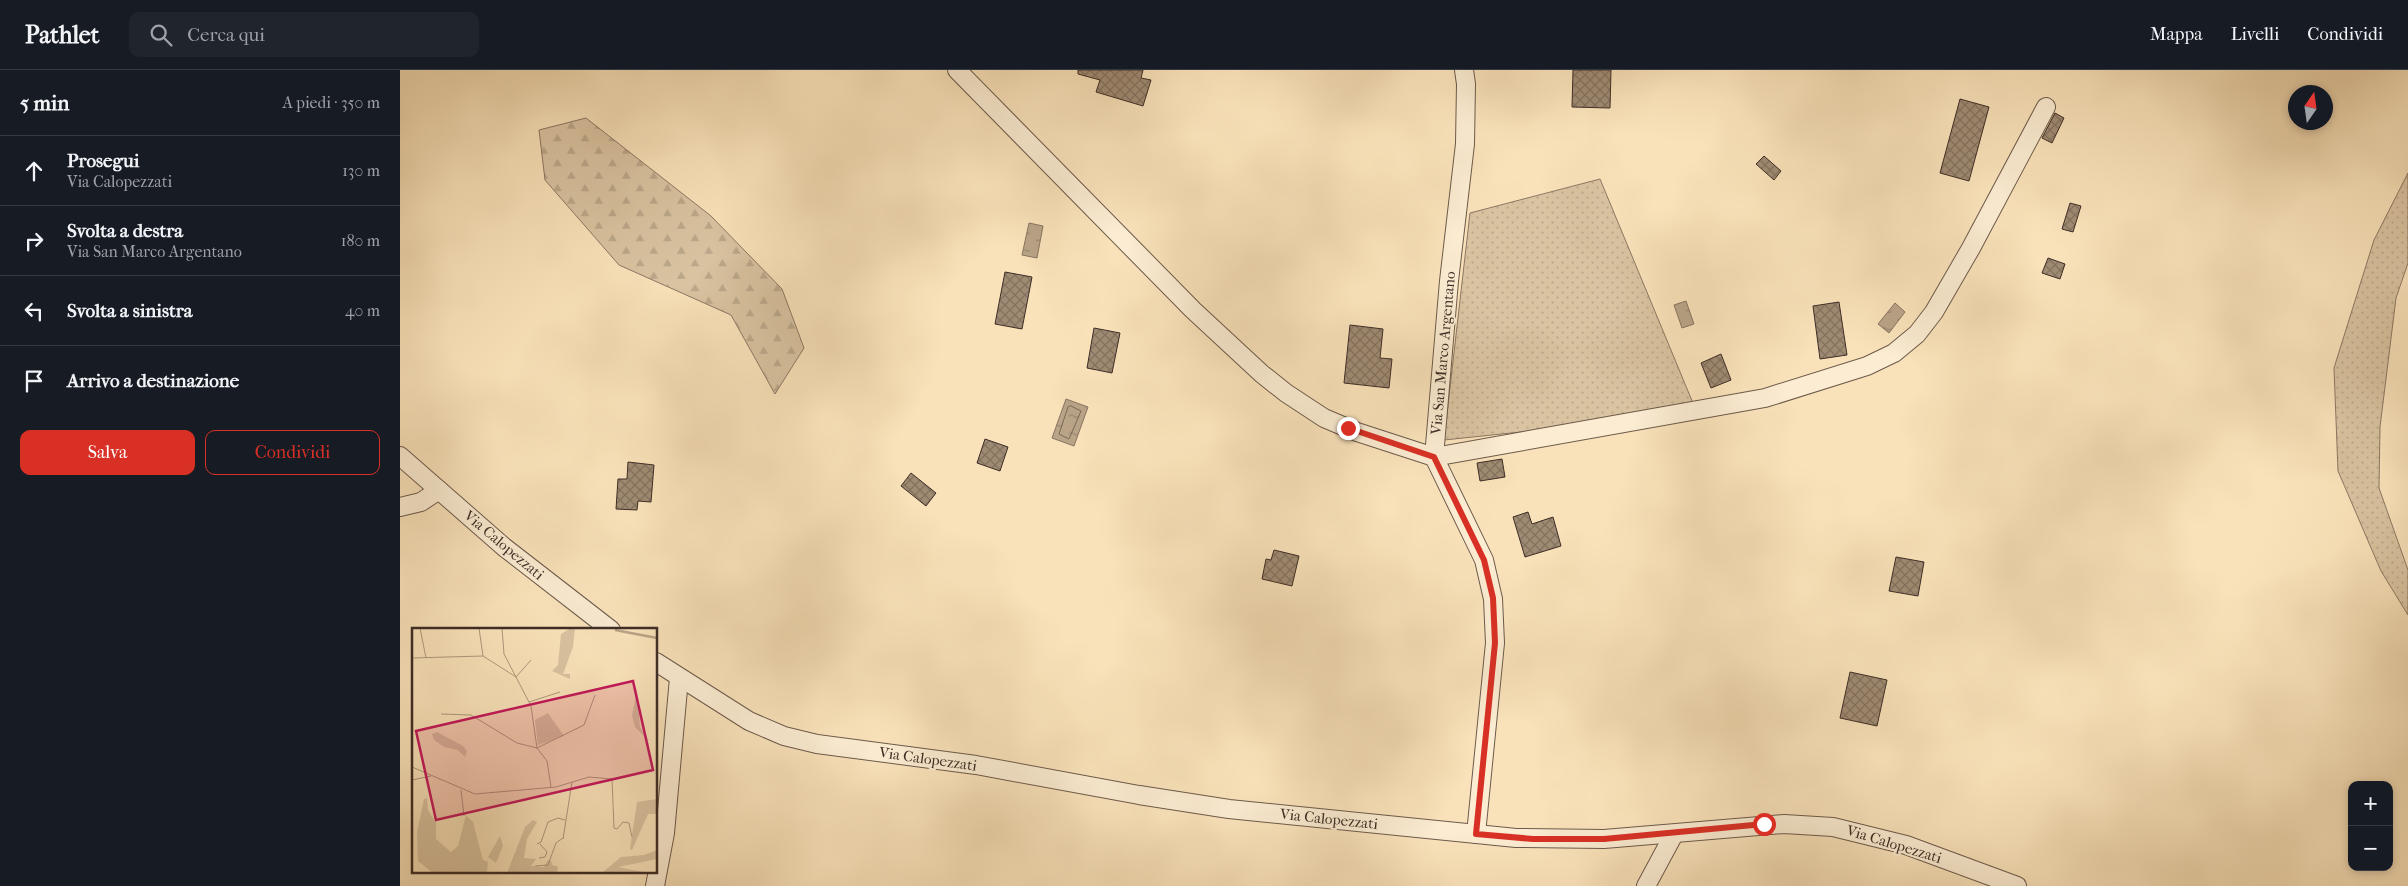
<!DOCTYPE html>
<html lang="it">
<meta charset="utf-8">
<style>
:root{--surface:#171b24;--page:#20242c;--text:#f1f3f6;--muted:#9ea1a6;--line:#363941;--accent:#d93025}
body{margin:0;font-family:"IM FELL French Canon",serif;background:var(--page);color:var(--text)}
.controls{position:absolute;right:15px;bottom:15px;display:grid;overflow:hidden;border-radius:10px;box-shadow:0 2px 8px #0003}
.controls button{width:45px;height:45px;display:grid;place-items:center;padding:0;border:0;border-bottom:1px solid var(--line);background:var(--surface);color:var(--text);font:25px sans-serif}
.compass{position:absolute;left:1888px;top:15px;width:45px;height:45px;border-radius:50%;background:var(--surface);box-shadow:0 2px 8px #0003;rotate:13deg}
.stop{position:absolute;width:15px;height:15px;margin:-11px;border:4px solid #d93025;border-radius:50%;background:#fff}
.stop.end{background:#d93025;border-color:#fff;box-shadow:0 1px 5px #0008}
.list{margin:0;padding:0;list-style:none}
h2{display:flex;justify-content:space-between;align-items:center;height:65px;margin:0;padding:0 20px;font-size:21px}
h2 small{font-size:16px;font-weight:400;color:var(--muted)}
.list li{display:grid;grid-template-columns:32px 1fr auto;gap:15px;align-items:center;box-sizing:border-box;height:70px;padding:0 20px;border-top:1px solid var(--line)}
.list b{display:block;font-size:19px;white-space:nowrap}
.list p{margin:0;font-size:16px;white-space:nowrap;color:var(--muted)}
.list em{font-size:16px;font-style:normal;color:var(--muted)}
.actions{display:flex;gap:10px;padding:15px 20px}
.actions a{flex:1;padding:11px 0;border:1px solid var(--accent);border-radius:10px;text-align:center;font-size:18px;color:var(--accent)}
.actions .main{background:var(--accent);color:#fff}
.icon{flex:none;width:28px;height:28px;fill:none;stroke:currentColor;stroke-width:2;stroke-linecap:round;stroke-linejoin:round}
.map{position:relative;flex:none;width:2008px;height:816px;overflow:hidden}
header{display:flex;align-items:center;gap:30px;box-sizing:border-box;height:70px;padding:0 25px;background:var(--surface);border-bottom:1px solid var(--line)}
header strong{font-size:24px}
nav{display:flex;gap:28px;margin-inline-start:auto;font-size:18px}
.search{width:350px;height:45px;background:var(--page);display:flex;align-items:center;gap:12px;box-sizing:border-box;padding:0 18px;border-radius:10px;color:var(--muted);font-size:19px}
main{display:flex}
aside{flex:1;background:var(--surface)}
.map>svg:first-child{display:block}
.grass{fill:url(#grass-dots);stroke:#8c7864}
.forest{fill:url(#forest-firs);stroke:#8c7864}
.water{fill:url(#water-ripples);stroke:#887461}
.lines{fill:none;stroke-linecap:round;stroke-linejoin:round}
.shore{stroke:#7c6857;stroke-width:1}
.building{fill:url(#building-cross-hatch);stroke:#3e2d26}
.street-casing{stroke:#6d5a4b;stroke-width:20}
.street{stroke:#fbecd2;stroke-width:18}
.route{stroke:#d93025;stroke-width:6}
.labels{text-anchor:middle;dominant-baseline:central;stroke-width:4;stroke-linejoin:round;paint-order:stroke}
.street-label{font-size:15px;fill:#3e2d26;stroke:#fbecd2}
.inset-river{fill:none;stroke:#b9a488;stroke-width:2.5}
.inset-road{fill:none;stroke:#ae9a7f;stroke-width:1}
.view{fill:#c2185b;fill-opacity:0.15;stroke:#c2185b;stroke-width:2.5}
.inset-edge{fill:none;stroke:#3e2d26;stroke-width:2.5}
</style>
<header>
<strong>Pathlet</strong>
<div class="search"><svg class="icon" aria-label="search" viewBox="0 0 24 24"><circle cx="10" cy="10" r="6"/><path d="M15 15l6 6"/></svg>Cerca qui</div>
<nav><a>Mappa</a><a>Livelli</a><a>Condividi</a></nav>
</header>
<main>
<aside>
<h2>5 min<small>A piedi · 350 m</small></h2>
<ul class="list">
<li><svg class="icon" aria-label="ahead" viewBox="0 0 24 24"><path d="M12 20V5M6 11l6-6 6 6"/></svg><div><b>Prosegui</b><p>Via Calopezzati</p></div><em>130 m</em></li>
<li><svg class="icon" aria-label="right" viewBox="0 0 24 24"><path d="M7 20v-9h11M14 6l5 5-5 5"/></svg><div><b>Svolta a destra</b><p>Via San Marco Argentano</p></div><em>180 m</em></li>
<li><svg class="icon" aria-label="left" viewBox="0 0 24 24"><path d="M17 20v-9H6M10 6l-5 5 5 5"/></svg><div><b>Svolta a sinistra</b></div><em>40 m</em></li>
<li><svg class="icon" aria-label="arrive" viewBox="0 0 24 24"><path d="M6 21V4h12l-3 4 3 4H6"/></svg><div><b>Arrivo a destinazione</b></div></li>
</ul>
<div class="actions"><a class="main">Salva</a><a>Condividi</a></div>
</aside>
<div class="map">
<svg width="2008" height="816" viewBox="0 0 2008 816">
<defs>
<pattern id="grass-dots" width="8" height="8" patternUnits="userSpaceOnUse" patternTransform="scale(1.25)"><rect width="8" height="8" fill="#d9c3a1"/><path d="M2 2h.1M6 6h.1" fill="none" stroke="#bba88a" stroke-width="1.8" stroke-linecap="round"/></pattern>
<pattern id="forest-firs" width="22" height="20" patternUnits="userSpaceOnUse" patternTransform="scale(1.25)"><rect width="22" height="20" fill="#d9c3a1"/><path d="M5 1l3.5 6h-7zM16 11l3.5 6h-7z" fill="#bba88a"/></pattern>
<pattern id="water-ripples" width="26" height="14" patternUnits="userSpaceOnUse" patternTransform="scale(1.25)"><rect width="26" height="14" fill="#b9a488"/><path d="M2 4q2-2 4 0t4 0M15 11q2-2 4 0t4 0" fill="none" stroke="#98866f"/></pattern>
<pattern id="building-cross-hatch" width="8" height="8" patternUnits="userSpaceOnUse" patternTransform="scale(1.25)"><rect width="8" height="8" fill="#9f8b73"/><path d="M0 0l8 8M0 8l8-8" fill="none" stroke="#83725e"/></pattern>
</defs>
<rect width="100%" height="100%" fill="#f9e2ba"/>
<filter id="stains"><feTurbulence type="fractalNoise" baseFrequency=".004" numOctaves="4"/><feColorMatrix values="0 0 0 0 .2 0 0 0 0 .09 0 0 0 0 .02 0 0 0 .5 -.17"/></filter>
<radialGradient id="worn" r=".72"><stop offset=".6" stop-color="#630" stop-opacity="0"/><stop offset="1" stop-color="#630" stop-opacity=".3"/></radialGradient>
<g class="grass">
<path d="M2008,103v90l-12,35 -16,129 -1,61 29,82v45l-27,-44 -43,-100 -4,-103 40,-128z"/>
<path d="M1200,109l95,229 -155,22 -96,10 26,-227z"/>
</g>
<path class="forest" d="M186,48l125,98 71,73 22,59 -29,46 -44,-79 -112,-50 -74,-85 -6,-50z"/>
<g class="water">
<path d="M629,153l14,3 -6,32 -15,-3z"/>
<path d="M1286,231l8,23 -12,4 -8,-23z"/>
<path d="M1495,233l10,9 -16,21 -11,-9z"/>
<path d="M666,329l22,8 -14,39 -22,-8z"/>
</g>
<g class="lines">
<path class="shore" d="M671,336l10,5 -12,28 -10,-5 9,-27z"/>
</g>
<g class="building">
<path d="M678,0h65l-2,8 10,2 -8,26 -47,-14 4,-12 -22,-6z"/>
<path d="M1173,0h38l-1,38 -38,-1z"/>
<path d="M1560,29l29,8 -20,74 -29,-8z"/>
<path d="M1655,43l9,5 -12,25 -10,-5z"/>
<path d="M1364,86l17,15 -7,9 -18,-16z"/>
<path d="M1670,133l11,3 -8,26 -11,-3z"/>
<path d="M1648,188l17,6 -5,15 -18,-6z"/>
<path d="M605,202l27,5 -10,52 -27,-5z"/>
<path d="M1439,232l8,53 -27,4 -7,-53z"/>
<path d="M950,255l33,4 -3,29 12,1 -3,29 -45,-5z"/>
<path d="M694,258l26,5 -8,40 -25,-5z"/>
<path d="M1321,284l10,26 -20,8 -10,-25z"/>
<path d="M585,369l23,8 -8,24 -23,-8z"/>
<path d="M1102,389l3,18 -25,4 -3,-18z"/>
<path d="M228,392l26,3 -3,37 -13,-1 -1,9 -21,-1 2,-30h9z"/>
<path d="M511,403l25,20 -10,13 -25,-20z"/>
<path d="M1128,442l4,12 21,-7 8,29 -36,11 -12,-40z"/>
<path d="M874,480l25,6 -7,30 -30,-7 4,-20 5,1z"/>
<path d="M1496,487l28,5 -6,34 -29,-5z"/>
<path d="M1450,602l37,8 -10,46 -37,-8z"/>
</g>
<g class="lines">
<defs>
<g id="street">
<path d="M557,0l236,240 69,64 24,19 38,25 33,14 77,25 331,-59 102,-32 27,-13 23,-19 17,-22 37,-64 75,-141"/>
<path d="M1064,0l2,14 -1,60 -16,137 -15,176 50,103 9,39 2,44 -19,191"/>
<path d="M0,386l104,91 107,83"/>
<path d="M0,437l21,-5 18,-12"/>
<path d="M256,592l93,59 35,15 33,8 159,21 163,30 90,14 287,29 88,1 180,-15 49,3 73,18 111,41"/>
<path d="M255,816l10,-53 14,-155"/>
<path d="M1246,816l28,-52"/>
</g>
</defs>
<use href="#street" class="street-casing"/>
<use href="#street" class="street"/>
</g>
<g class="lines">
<path class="route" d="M948,358l86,29 50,103 9,38 2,45 -19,191 57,5h71l160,-15"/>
</g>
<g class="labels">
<g class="street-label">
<text transform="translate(1043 283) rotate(-85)">Via San Marco Argentano</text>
<text transform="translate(104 475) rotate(40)">Via Calopezzati</text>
<text transform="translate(528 689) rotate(8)">Via Calopezzati</text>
<text transform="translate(929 749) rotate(6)">Via Calopezzati</text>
<text transform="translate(1494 774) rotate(17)">Via Calopezzati</text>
</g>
</g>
<g transform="translate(12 558)">
<rect width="245" height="245" fill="#f9e2ba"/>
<path d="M159,0h4l-2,19 -10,27h7v5l-18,-8 6,-6 3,-31zM225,61l3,38 9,14 -14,-14 -3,-11zM136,85l16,23 -26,9 -3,-25z" fill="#d9c3a1"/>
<path d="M25,104l26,14 4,5 -2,6 -7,-7 -14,-3 -10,-7 -2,-6zM15,170l1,12 8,13v16l15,13 7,-6 8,-31 7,7 10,38 5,2 -1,11h-54l-15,-12 -1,-29 7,-33zM245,171v15h-9l-16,36 -2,-1 7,-47zM121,192l4,2 -10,17 -3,19 12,1 -5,7 13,1 4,-7 3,1 1,4 6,2 -1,5 -50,1 18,-46zM88,208l3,10 -7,17 -8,-6zM245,222v9l-39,8 30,6h-46l19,-16 23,-2z" fill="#d9c3a1"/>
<path class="inset-river" d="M203,2l42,8"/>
<path class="inset-road" d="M8,0l6,30M67,0l4,28M90,0l2,26 27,52 6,42 10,13 4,26M0,30l71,-2 33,21 15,-17M117,74l31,-10M29,86l30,1 46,28 20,5 47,-23 11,-30M0,139l63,27 81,-7 33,-10 23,2 2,49 3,1 6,-7 6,1 3,14M0,152l19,-4M49,162l3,26M151,211l9,-57M125,216l4,-2 7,-20 10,-4 7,2M127,230l6,-1 2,-5 -7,-8M123,238l13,-1 8,-22 7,-5"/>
<path class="view" d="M221,53l20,89 -217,50 -20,-89z"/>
<rect width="245" height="245" class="inset-edge"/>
</g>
<rect width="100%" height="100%" filter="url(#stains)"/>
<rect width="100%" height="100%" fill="url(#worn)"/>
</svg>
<div class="controls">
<button>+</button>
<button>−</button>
</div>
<svg class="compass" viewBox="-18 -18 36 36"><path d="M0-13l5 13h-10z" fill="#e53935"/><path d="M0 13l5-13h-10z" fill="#9ea1a6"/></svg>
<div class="stop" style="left:1364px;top:754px"></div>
<div class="stop end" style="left:948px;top:358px"></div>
</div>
</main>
